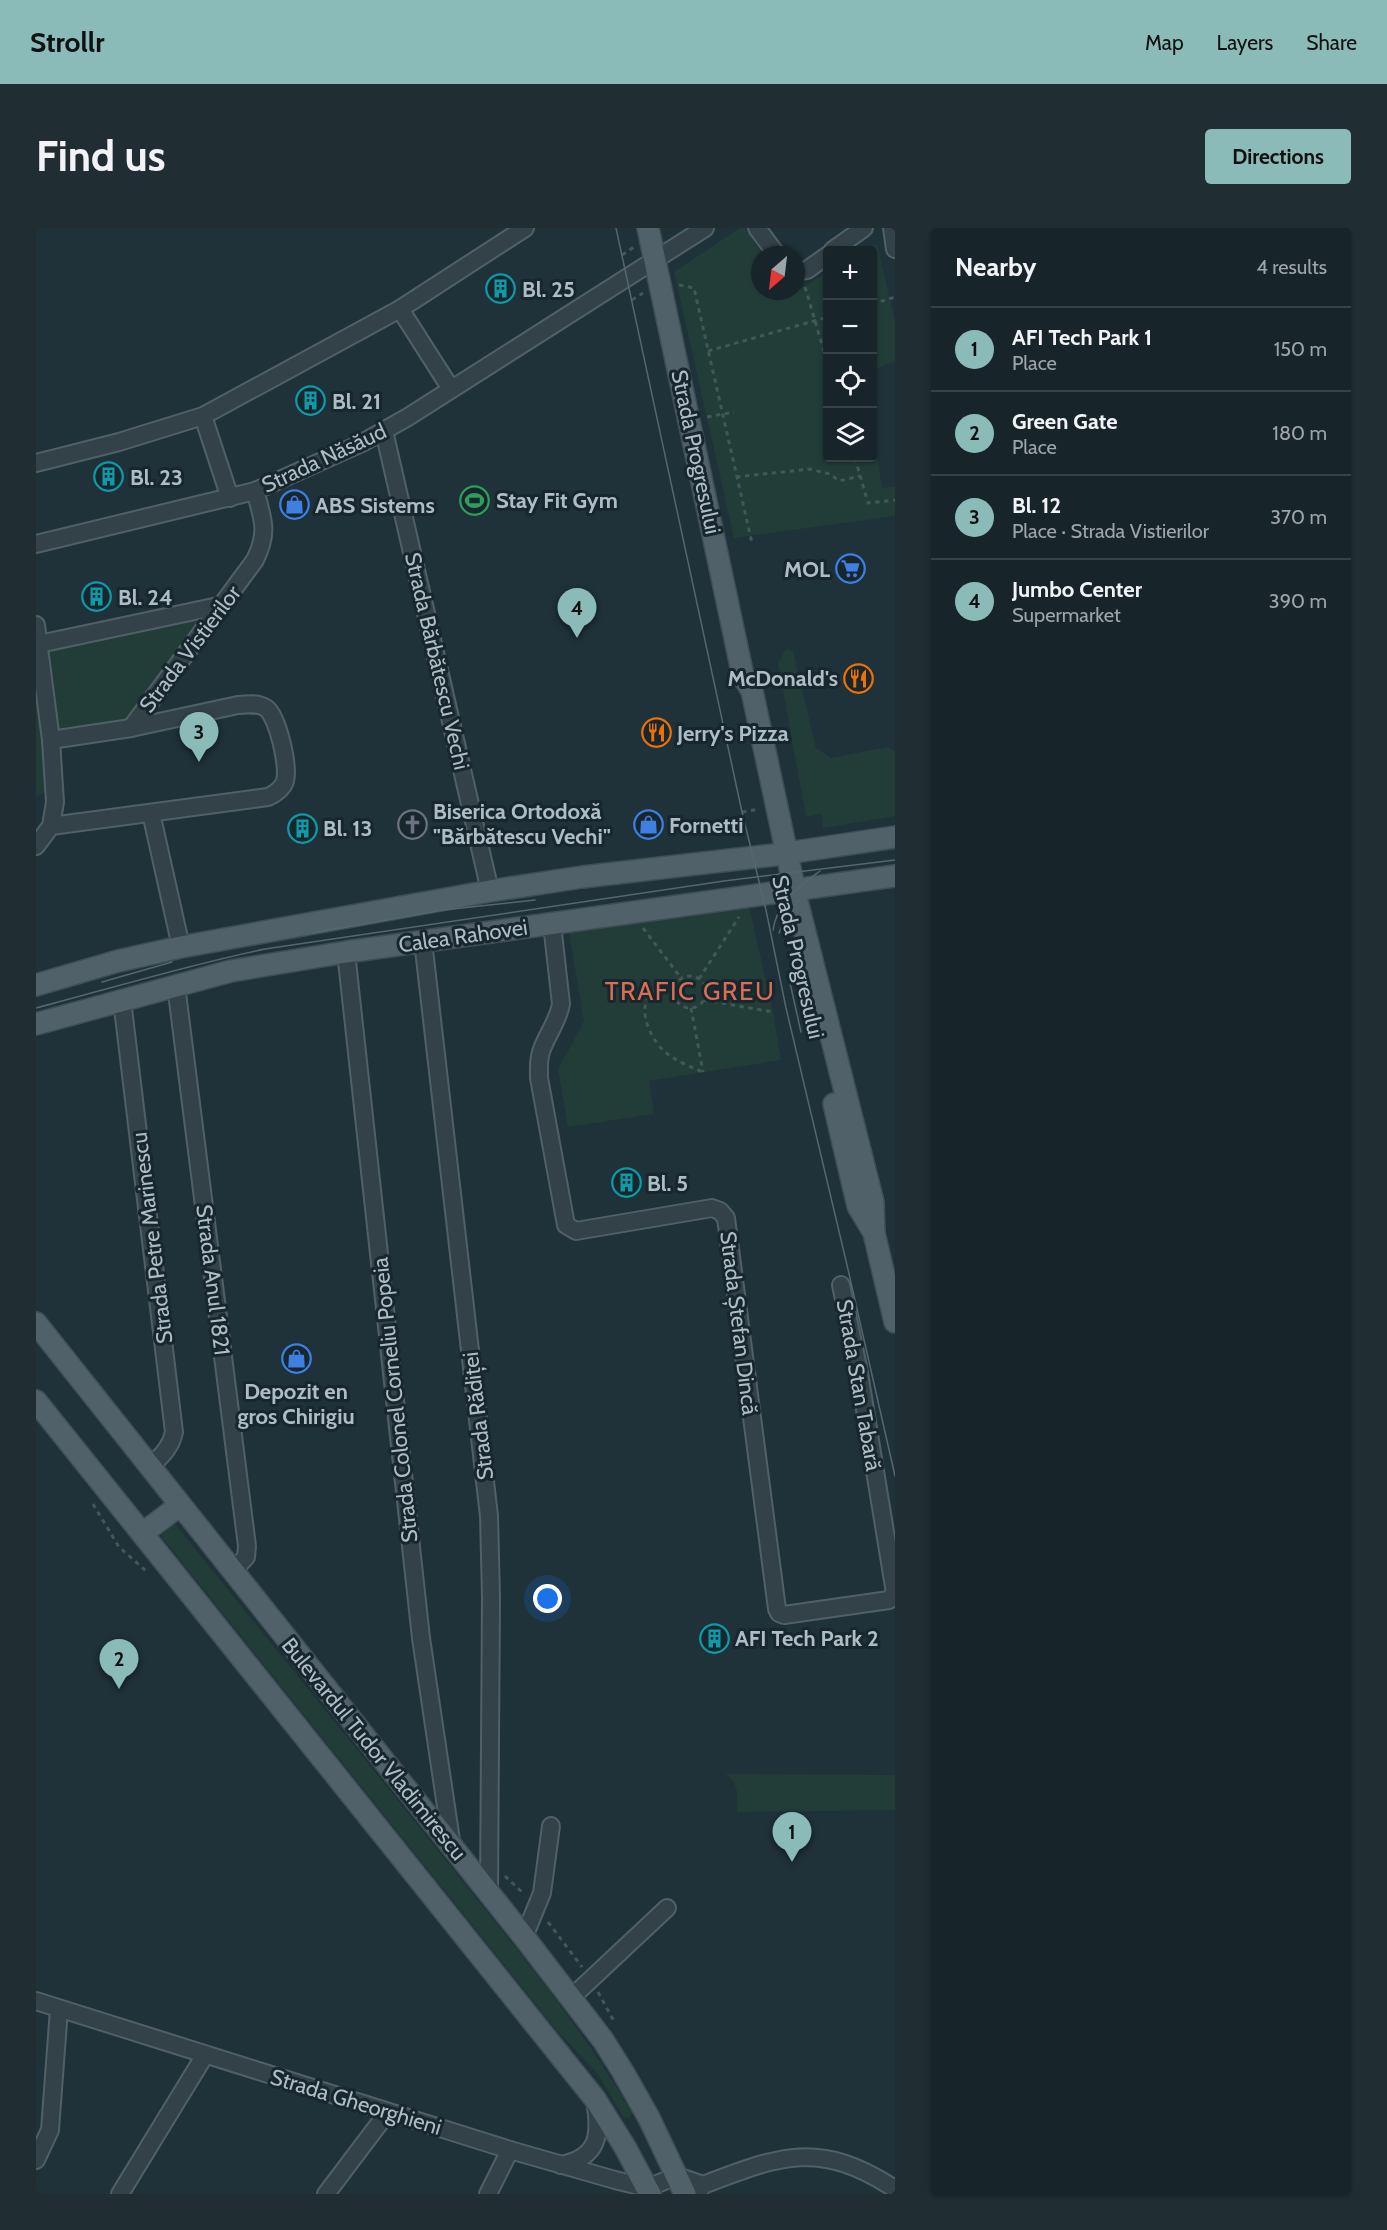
<!DOCTYPE html>
<meta charset="utf-8">
<style>
:root{--surface:#17252b;--page:#202d33;--text:#f1f3f6;--muted:#9ea5a9;--line:#364247;--accent:#8bbbb9}
body{margin:0;font-family:Cabin,sans-serif;background:var(--page);color:var(--text)}
.controls{position:absolute;right:18px;top:18px;display:grid;overflow:hidden;border-radius:6px;box-shadow:0 2px 4px #0004}
.controls button{width:54px;height:54px;display:grid;place-items:center;padding:0;border:0;border-bottom:2px solid var(--line);background:var(--surface);color:var(--text);font:30px sans-serif}
.compass{position:absolute;left:715px;top:18px;width:54px;height:54px;border-radius:50%;background:var(--surface);box-shadow:0 2px 4px #0004;rotate:208deg}
.you{position:absolute;left:512px;top:1371px;width:21px;height:21px;margin:-15px;border:4px solid #fff;border-radius:50%;background:#1a73e8;box-shadow:0 0 0 9px #1a73e833}
.badge{display:grid;place-items:center;width:39px;height:39px;border-radius:50%;background:var(--accent);color:#111;font-size:20px;font-weight:700}
.pin{position:absolute;translate:-50% -50px;filter:drop-shadow(0 2px 3px #0008)}
.pin::after{content:'';position:absolute;top:32px;width:21px;height:18px;background:inherit;clip-path:polygon(0 0,100% 0,50% 100%)}
.list{margin:0;padding:0;list-style:none}
h2{display:flex;justify-content:space-between;align-items:center;height:78px;margin:0;padding:0 24px;font-size:26px}
h2 small{font-size:20px;font-weight:400;color:var(--muted)}
.list li{display:grid;grid-template-columns:39px 1fr auto;gap:18px;align-items:center;box-sizing:border-box;height:84px;padding:0 24px;border-top:2px solid var(--line)}
.list b{display:block;font-size:22px;white-space:nowrap}
.list p{margin:0;font-size:20px;white-space:nowrap;color:var(--muted)}
.list em{font-size:20px;font-style:normal;color:var(--muted)}
.icon{flex:none;width:33px;height:33px;fill:none;stroke:currentColor;stroke-width:2;stroke-linecap:round;stroke-linejoin:round}
.map{position:relative;flex:none;width:859px;height:1966px;overflow:hidden;border-radius:6px}
header{display:flex;align-items:center;gap:36px;box-sizing:border-box;height:84px;padding:0 30px;background:var(--accent);color:#111}
header strong{font-size:28px}
nav{display:flex;gap:33px;margin-inline-start:auto;font-size:21px}
.intro{display:flex;align-items:center;justify-content:space-between;box-sizing:border-box;height:144px;padding:0 36px}
h1{margin:0;font-size:42px}
.button{padding:15px 27px;border-radius:6px;background:var(--accent);color:#111;font-size:21px;font-weight:700}
main{display:flex;gap:36px;padding:0 36px}
aside{flex:1;background:var(--surface);border-radius:6px;box-shadow:0 2px 4px #0004}
.map>svg:first-child{display:block}
.green{fill:#223c38}
.lines{fill:none;stroke-linecap:round;stroke-linejoin:round}
.minor-casing{stroke:#506067;stroke-width:20}
.major-casing{stroke:#3f4e56;stroke-width:24}
.path{stroke:#415955;stroke-width:3;stroke-dasharray:4.5 4.5;stroke-linecap:butt}
.minor{stroke:#334249;stroke-width:16}
.major{stroke:#50616a;stroke-width:21}
.tram{stroke:#546771;stroke-width:1.5}
.labels{text-anchor:middle;dominant-baseline:central;stroke-width:6;stroke-linejoin:round;paint-order:stroke}
.poi-label{font-size:22px;font-weight:bold;fill:#adbdc6;stroke:#18262e;text-anchor:start}
.street-label{font-size:22px;fill:#adbdc6;stroke:#18262e}
.quarter-label{font-size:26px;letter-spacing:1.5px;fill:#da6e55;stroke:#18262e}
</style>
<header>
<strong>Strollr</strong>
<nav><a>Map</a><a>Layers</a><a>Share</a></nav>
</header>
<div class="intro"><h1>Find us</h1><a class="button">Directions</a></div>
<main>
<div class="map">
<svg width="859" height="1966" viewBox="0 0 859 1966">
<rect width="100%" height="100%" fill="#1f3139"/>
<g class="green">
<path d="M704,0h5l18,27h-3v36h29l2,3 36,-21 1,185h44l1,-31 9,61 13,-2v30l-161,22 -60,-266z"/>
<path d="M841,16l18,77v40l-22,9 -1,-120h-6z"/>
<path d="M187,377l-92,123 -80,12 3,47 -18,10v-98l9,-2 -6,-53z"/>
<path d="M750,421l7,2 23,97 15,10 56,-11 8,4v65l-72,12 -2,-14 -15,3 -28,-154z"/>
<path d="M713,678l24,106 8,48 -132,21 5,33 -86,13 -10,-58 26,-48 -15,-88z"/>
<path d="M136,1297h4l8,10c93,116 187,231 279,347 60,75 121,148 169,231l-2,5 -7,-1 -25,-43 -41,-43 -396,-495z"/>
<path d="M689,1546l170,1v35l-158,2c0,-15 3,-29 -12,-38z"/>
</g>
<g class="lines">
<defs>
<g id="minor">
<path d="M721,0l20,27"/>
<path d="M856,0l3,21"/>
<path d="M797,22l31,-22"/>
<path d="M760,44l11,-2 21,-15"/>
<path d="M364,81l51,80"/>
<path d="M167,188l27,82"/>
<path d="M348,203l106,460"/>
<path d="M0,235l83,-21 84,-26 197,-107 125,-81"/>
<path d="M0,316l219,-53 107,-48 46,-26 297,-189"/>
<path d="M0,397l15,115 4,62 -4,24 -15,20"/>
<path d="M3,416l184,-39"/>
<path d="M15,512l80,-12 124,-168c14,-28 8,-41 0,-69"/>
<path d="M115,585l30,134"/>
<path d="M15,598l217,-29c7,-3 15,-9 17,-16 4,-15 -7,-64 -19,-73 -8,-5 -18,-4 -28,-3l-107,23"/>
<path d="M516,696l9,80c-3,17 -13,29 -19,45 -4,9 -3,19 -3,29l27,147 10,6 136,-23 8,3 6,7 51,391 2,4 5,2 105,-15 6,-7"/>
<path d="M387,713l66,575 2,81 -2,295"/>
<path d="M310,724l75,686 31,209"/>
<path d="M140,757l71,561 -1,11 -13,14"/>
<path d="M86,772l52,432c-3,16 -13,24 -25,36"/>
<path d="M805,1057l17,82 37,226"/>
<path d="M488,1709l18,-44 9,-67"/>
<path d="M535,1770l96,-90"/>
<path d="M0,1773l474,149 105,30 32,8 30,-12 26,9"/>
<path d="M0,1932l14,-30 9,-121"/>
<path d="M525,1937c38,-8 40,-30 34,-64"/>
<path d="M84,1966l85,-139"/>
<path d="M290,1966l62,-82"/>
<path d="M452,1966l22,-44"/>
<path d="M661,1966l6,-9c78,-30 117,-45 192,4"/>
</g>
<g id="major">
<path d="M612,0l95,448 9,15 45,210 76,301 1,31 21,89"/>
<path d="M0,757l82,-24 63,-14 309,-56 92,-14 192,-22 121,-18"/>
<path d="M0,796l195,-53 115,-19 549,-76"/>
<path d="M798,876l24,102 15,25"/>
<path d="M0,1095l488,614 79,103 20,32 26,46 36,76"/>
<path d="M0,1173l559,698 30,48 25,47"/>
<path d="M107,1305l37,-28"/>
</g>
</defs>
<use href="#minor" class="minor-casing"/>
<use href="#major" class="major-casing"/>
<g class="path">
<path d="M586,27l12,-8"/>
<path d="M643,57l15,3 58,255"/>
<path d="M769,59l23,78"/>
<path d="M596,72l11,-7"/>
<path d="M836,76l23,-7"/>
<path d="M672,123l120,-34"/>
<path d="M671,189l27,-5"/>
<path d="M819,230l13,45 27,-3"/>
<path d="M700,249l74,-8 20,5 9,7 21,-5"/>
<path d="M706,584l17,-3"/>
<path d="M607,700l38,50"/>
<circle cx="654" cy="764" r="16"/>
<path d="M663,751l40,-62"/>
<path d="M638,760c-6,1 -13,0 -18,3 -22,12 -7,45 6,58 11,11 27,17 41,23"/>
<path d="M668,772l69,12"/>
<path d="M655,780l12,64"/>
<path d="M57,1276l26,43 27,24"/>
<path d="M469,1648l19,18"/>
<path d="M512,1694l34,45"/>
<path d="M562,1764l17,31"/>
</g>
<use href="#minor" class="minor"/>
<use href="#major" class="major"/>
<g class="tram">
<path d="M580,0l126,584 24,98 20,98 61,257 48,211"/>
<path d="M737,702c4,-28 26,-43 47,-59"/>
<path d="M277,705l130,-23 92,-10"/>
<path d="M743,705l8,-20 12,-13"/>
<path d="M66,754l70,-20"/>
<path d="M754,755l11,49"/>
<path d="M0,780c76,-20 151,-43 229,-59l459,-68 171,-21"/>
</g>
</g>
<defs>
<symbol id="building-ring" viewBox="-11 -11 22 22"><circle r="9.5" fill="#18262e" stroke="#0f9aa8" stroke-width="1.5"/><path d="M-4-6H4V6H1V3H-1V6H-4ZM-2.5-4.3h1.7v1.8h-1.7ZM.8-4.3h1.7v1.8H.8ZM-2.5-1h1.7V.8h-1.7ZM.8-1h1.7V.8H.8Z" fill="#0f9aa8"/></symbol>
<symbol id="stadium-ring" viewBox="-11 -11 22 22"><circle r="9.5" fill="#18262e" stroke="#2e9e5b" stroke-width="1.5"/><path d="M0-5a6.5 5 0 1 0 0 10a6.5 5 0 1 0 0-10ZM-3.5-1.8h7v3.6h-7Z" fill="#2e9e5b"/></symbol>
<symbol id="shop-ring" viewBox="-11 -11 22 22"><circle r="9.5" fill="#18262e" stroke="#3f7fe0" stroke-width="1.5"/><path d="M-5-2.5h2.3a2.7 3.5 0 0 1 5.4 0H5L5.5 6h-11ZM-1.5-2.5h3a1.5 2.3 0 0 0-3 0Z" fill="#3f7fe0"/></symbol>
<symbol id="supermarket-ring" viewBox="-11 -11 22 22"><circle r="9.5" fill="#18262e" stroke="#3f7fe0" stroke-width="1.5"/><path d="M-6-5.5h2.5l.6 2H6L4.5 2H-2.5L-4.4-4H-6ZM-1.5 3.2a1.3 1.3 0 1 0 .1 0ZM3 3.2a1.3 1.3 0 1 0 .1 0Z" fill="#3f7fe0"/></symbol>
<symbol id="restaurant-ring" viewBox="-11 -11 22 22"><circle r="9.5" fill="#18262e" stroke="#e8710a" stroke-width="1.5"/><path d="M-5-6h1v4h1v-4h1v4h1v-4h1v5L-1.5 .5V6h-2V.5L-5-1ZM5-6V6H3V1.5H1.5Q1.5-4 5-6Z" fill="#e8710a"/></symbol>
<symbol id="church-ring" viewBox="-11 -11 22 22"><circle r="9.5" fill="#18262e" stroke="#6b7280" stroke-width="1.5"/><path d="M-1.2-6h2.4v3.5h3.3v2.4h-3.3V6h-2.4V-.1h-3.3v-2.4h3.3Z" fill="#6b7280"/></symbol>
</defs>
<g fill-rule="evenodd">
<use href="#building-ring" x="448" y="44" width="33" height="33"/>
<use href="#building-ring" x="258" y="156" width="33" height="33"/>
<use href="#building-ring" x="56" y="232" width="33" height="33"/>
<use href="#stadium-ring" x="422" y="256" width="33" height="33"/>
<use href="#shop-ring" x="242" y="260" width="33" height="33"/>
<use href="#supermarket-ring" x="798" y="324" width="33" height="33"/>
<use href="#building-ring" x="44" y="352" width="33" height="33"/>
<use href="#restaurant-ring" x="806" y="434" width="33" height="33"/>
<use href="#restaurant-ring" x="604" y="488" width="33" height="33"/>
<use href="#church-ring" x="360" y="580" width="33" height="33"/>
<use href="#shop-ring" x="596" y="580" width="33" height="33"/>
<use href="#building-ring" x="250" y="584" width="33" height="33"/>
<use href="#building-ring" x="574" y="938" width="33" height="33"/>
<use href="#shop-ring" x="244" y="1114" width="33" height="33"/>
<use href="#building-ring" x="662" y="1394" width="33" height="33"/>
</g>
<g class="labels">
<g class="poi-label">
<text x="486" y="61">Bl. 25</text>
<text x="296" y="173">Bl. 21</text>
<text x="94" y="249">Bl. 23</text>
<text x="460" y="272">Stay Fit Gym</text>
<text x="279" y="277">ABS Sistems</text>
<text x="794" y="341" text-anchor="end">MOL</text>
<text x="82" y="369">Bl. 24</text>
<text x="802" y="450" text-anchor="end">McDonald's</text>
<text x="641" y="505">Jerry's Pizza</text>
<text x="397" y="583">Biserica Ortodoxă<tspan x="397" dy="25">"Bărbătescu Vechi"</tspan></text>
<text x="633" y="597">Fornetti</text>
<text x="287" y="600">Bl. 13</text>
<text x="611" y="955">Bl. 5</text>
<text x="260" y="1163" text-anchor="middle">Depozit en<tspan x="260" dy="25">gros Chirigiu</tspan></text>
<text x="699" y="1410">AFI Tech Park 2</text>
</g>
<g class="street-label">
<text transform="translate(660 224) rotate(78)">Strada Progresului</text>
<text transform="translate(288 230) rotate(-25)">Strada Năsăud</text>
<text transform="translate(154 421) rotate(-53)">Strada Vistierilor</text>
<text transform="translate(401 433) rotate(77)">Strada Bărbătescu Vechi</text>
<text transform="translate(427 708) rotate(-8)">Calea Rahovei</text>
<text transform="translate(762 729) rotate(77)">Strada Progresului</text>
<text transform="translate(116 1010) rotate(-97)">Strada Petre Marinescu</text>
<text transform="translate(177 1052) rotate(83)">Strada Anul 1821</text>
<text transform="translate(703 1095) rotate(83)">Strada Ștefan Dincă</text>
<text transform="translate(823 1157) rotate(80)">Strada Stan Tabară</text>
<text transform="translate(359 1172) rotate(-96)">Strada Colonel Corneliu Popeia</text>
<text transform="translate(442 1188) rotate(-97)">Strada Rădiței</text>
<text transform="translate(338 1521) rotate(51)">Bulevardul Tudor Vladimirescu</text>
<text transform="translate(320 1874) rotate(17)">Strada Gheorghieni</text>
</g>
<g class="quarter-label">
<text x="654" y="763">TRAFIC GREU</text>
</g>
</g>
</svg>
<div class="controls">
<button>+</button>
<button>−</button>
<button><svg class="icon" aria-label="locate" viewBox="0 0 24 24"><circle cx="12" cy="12" r="6"/><path d="M12 2v4M12 18v4M2 12h4M18 12h4"/></svg></button>
<button><svg class="icon" aria-label="layers" viewBox="0 0 24 24"><path d="M12 4l9 5-9 5-9-5zM3 14l9 5 9-5"/></svg></button>
</div>
<svg class="compass" viewBox="-18 -18 36 36"><path d="M0-13l5 13h-10z" fill="#e53935"/><path d="M0 13l5-13h-10z" fill="#9ea5a9"/></svg>
<div class="you"></div>
<div class="pin badge" style="left:756px;top:1634px">1</div>
<div class="pin badge" style="left:83px;top:1461px">2</div>
<div class="pin badge" style="left:163px;top:534px">3</div>
<div class="pin badge" style="left:541px;top:410px">4</div>
</div>
<aside>
<h2>Nearby<small>4 results</small></h2>
<ul class="list">
<li><span class="badge">1</span><div><b>AFI Tech Park 1</b><p>Place</p></div><em>150 m</em></li>
<li><span class="badge">2</span><div><b>Green Gate</b><p>Place</p></div><em>180 m</em></li>
<li><span class="badge">3</span><div><b>Bl. 12</b><p>Place · Strada Vistierilor</p></div><em>370 m</em></li>
<li><span class="badge">4</span><div><b>Jumbo Center</b><p>Supermarket</p></div><em>390 m</em></li>
</ul>
</aside>
</main>
